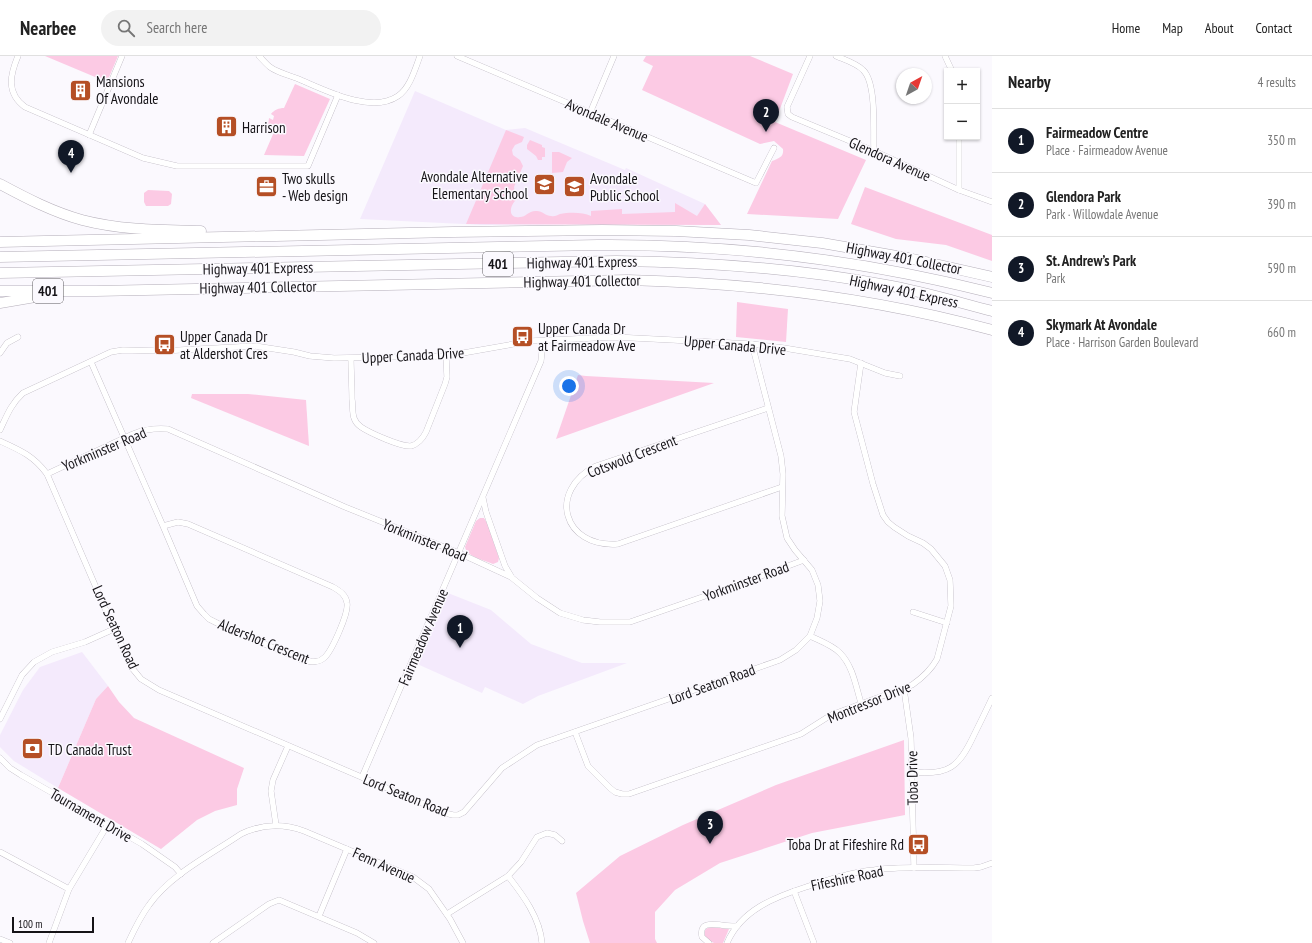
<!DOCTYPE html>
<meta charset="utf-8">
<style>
:root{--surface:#fff;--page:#f2f2f2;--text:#222;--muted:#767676;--line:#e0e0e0;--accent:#111827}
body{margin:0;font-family:"PT Sans Narrow",sans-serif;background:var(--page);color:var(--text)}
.controls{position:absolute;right:12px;top:12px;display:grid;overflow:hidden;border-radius:0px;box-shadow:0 1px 3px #0004}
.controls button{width:36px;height:36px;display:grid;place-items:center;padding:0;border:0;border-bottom:1px solid var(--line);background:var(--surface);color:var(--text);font:20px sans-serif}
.compass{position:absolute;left:896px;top:12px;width:36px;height:36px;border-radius:50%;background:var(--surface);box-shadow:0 1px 3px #0004;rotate:40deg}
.scale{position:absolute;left:12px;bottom:10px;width:82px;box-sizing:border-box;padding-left:4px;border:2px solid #151317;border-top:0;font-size:11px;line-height:14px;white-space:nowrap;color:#151317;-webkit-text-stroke:3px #fbf9fe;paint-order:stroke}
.you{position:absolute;left:569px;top:330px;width:14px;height:14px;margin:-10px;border:3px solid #fff;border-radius:50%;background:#1a73e8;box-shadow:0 0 0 6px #1a73e833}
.badge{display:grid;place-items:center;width:26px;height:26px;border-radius:50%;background:var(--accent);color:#fff;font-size:13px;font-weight:700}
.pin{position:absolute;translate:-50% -33px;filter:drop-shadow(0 1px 2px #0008)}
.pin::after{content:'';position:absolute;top:21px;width:14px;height:12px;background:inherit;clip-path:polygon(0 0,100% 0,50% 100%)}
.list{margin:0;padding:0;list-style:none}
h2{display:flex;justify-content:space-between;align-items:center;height:52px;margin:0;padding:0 16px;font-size:17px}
h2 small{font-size:13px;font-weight:400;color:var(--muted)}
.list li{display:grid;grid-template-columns:26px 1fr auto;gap:12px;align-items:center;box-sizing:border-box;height:64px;padding:0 16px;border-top:1px solid var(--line)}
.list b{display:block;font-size:15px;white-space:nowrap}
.list p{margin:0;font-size:13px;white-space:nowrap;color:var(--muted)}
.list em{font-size:13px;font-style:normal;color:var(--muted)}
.icon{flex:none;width:22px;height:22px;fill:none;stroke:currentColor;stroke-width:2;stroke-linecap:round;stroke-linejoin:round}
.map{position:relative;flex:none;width:992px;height:887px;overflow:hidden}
header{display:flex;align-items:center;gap:24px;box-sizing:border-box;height:56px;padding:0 20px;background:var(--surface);border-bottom:1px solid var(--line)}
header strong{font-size:19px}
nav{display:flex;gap:22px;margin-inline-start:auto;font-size:14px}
.search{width:280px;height:36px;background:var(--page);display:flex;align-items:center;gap:10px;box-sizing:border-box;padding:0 14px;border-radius:22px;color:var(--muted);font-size:15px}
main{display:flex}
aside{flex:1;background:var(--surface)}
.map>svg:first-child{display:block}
.built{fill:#f4eafc}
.green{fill:#fccae4}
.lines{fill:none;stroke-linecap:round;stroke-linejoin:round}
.minor-casing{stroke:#b4aeb9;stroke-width:6}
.motorway-casing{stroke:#b4aeb9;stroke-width:11}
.minor{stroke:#fff;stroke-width:5.5}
.motorway{stroke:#fff;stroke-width:10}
.labels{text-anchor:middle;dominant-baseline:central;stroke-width:3;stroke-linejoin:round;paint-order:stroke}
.shield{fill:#fbf9fe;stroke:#5a585c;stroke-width:1}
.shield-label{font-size:14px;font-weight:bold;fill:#151317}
.poi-label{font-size:15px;fill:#151317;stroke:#fbf9fe;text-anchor:start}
.street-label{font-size:15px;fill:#151317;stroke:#fbf9fe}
</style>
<header>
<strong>Nearbee</strong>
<div class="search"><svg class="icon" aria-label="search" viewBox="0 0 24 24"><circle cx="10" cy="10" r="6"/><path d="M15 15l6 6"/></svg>Search here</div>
<nav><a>Home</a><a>Map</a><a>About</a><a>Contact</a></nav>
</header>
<main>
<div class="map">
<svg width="992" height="887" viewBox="0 0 992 887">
<rect width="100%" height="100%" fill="#fbf9fe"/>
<g class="built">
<path d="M415,35l91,39 19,-2 100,42 1,-2 79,36 16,21 -107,-1 -130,1 -124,-6z"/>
<path d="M448,537l43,17 40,34 51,19h45l-89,33 -15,8 -38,-17 -3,6 -67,-30z"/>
<path d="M82,596l26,34 -12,13 -38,89 -44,-27 -14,-14v-12l23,-45 17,-23z"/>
</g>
<g class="green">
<path d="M45,0h73l-11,26z"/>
<path d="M646,0h104l43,18 -18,48 91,38 -28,59 -91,-5 25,-53c7,-3 12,-4 11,-12l-9,-8 -14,3 -118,-54 11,-24 -10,-5z"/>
<path d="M295,28l35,15 -26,57 -40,-1 10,-23 -6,-6 1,-8 4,2 1,-4 -3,-2c3,-4 8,-6 13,-6z"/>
<path d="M506,74l18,7 -2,5 -7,3 -3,5 1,5 7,5 3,6 -9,21 2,13c-6,5 -9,19 4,17 6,0 9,-7 17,-6 5,0 9,5 14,5 4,1 6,-1 9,-2 9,-2 23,-2 31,2v-5l31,-2v5l53,-2v-9l22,13 8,-12 16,21 -255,-1z"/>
<path d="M530,84l12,5v2l3,1v9h-3v3h-4l-2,-4 -9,-7v-4z"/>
<path d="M552,96h7l13,6 -5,4 -4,10 -11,1z"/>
<path d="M865,131l127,48v26l-46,-16 -50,-6 -45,-15z"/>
<path d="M148,134l21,1 3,3 -1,10 -3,2h-22l-2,-4v-9z"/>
<path d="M737,246l51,7 -2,33 -50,-5z"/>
<path d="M578,319l8,1 128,7 -158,56z"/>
<path d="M192,338h56l58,6 3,46 -118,-48z"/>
<path d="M480,462h4l3,5 12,35 -1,4 -5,2c-9,-4 -26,-7 -28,-17l11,-26z"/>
<path d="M108,630l11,16 15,16 110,50 -7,21v16l-22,6 -18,9 -36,29 -103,-61 38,-89z"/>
<path d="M904,684l1,75 -93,18 -92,30 -45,27 -20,22v27l2,4h-67l-7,-22 -7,-28 44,-37 63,-31 93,-40z"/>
<path d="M710,871l19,2 -6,14h-9l-9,-5c-1,-6 -1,-9 5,-11z"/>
</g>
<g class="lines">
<defs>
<g id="minor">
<path d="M18,0c-8,19 -12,37 7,51l118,51 34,8h131l30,-71"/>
<path d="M259,0c4,4 7,8 11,11 8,6 22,9 31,13 26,11 71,34 97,16 12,-8 17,-27 22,-40"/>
<path d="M457,0l299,127 18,-35"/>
<path d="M810,0l-23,51 1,7 4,3 82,34 85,39 33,12"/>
<path d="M836,0c9,4 20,7 27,14 14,13 10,62 11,81"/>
<path d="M945,0l7,15"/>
<path d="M590,57l24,-57"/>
<path d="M89,79l33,-79"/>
<path d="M959,134v-53"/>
<path d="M0,297l7,-10 11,-6"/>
<path d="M351,302c0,14 1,28 1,41 1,6 0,13 2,19 1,3 4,7 7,9 9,6 40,20 50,19 7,-2 12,-8 15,-14l19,-48 2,-7 -1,-21"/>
<path d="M91,306l72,164 15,-4 10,2 145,63c7,4 13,8 14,16 2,10 -15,47 -22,54 -6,6 -13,5 -21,4l-81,-35 -14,-7 -5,-5 -7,-8 -34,-80"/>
<path d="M768,352l-172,58c-49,25 -33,82 22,78l164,-57"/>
<path d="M0,374c7,-15 11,-26 23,-37l88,-41 12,-2 38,1 94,-5 39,6 16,4 24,2 112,-2 85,-15 83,-4 138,7 32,4 66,11 35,14 15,3"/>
<path d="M0,385c20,9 34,15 47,33l67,155 18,39 9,11 18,11 286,123 8,2h5l6,-3 38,-44 35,-23 243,-85 16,-10 14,-14 7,-18 3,-17 -2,-16 -6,-15 -17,-20 -8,-12 -5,-22 1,-42 -2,-18 -29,-112"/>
<path d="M47,418l86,-40c12,-5 22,-6 35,-5l177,78 114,46 52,24 26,21 23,15 23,7 17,2h30l104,-36 70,-26"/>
<path d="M483,442l3,14 19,54 6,10"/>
<path d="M913,556l34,11"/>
<path d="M810,580c10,5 22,9 30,17 13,13 16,34 21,50"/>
<path d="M904,633l7,49 3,130"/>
<path d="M0,663l22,-44 12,-13 18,-10 33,-10 29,-13"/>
<path d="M575,676l13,34 22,22 5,4 7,2h7l172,-60 30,-19 81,-30c10,-7 19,-15 25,-26l14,-53 -1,-26 -5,-14 -14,-17 -8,-6 -15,-7 -14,-9 -6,-5 -5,-7 -10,-31 -19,-72 7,-49"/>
<path d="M0,702l10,10 11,7 121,69 33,23 6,7"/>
<path d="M911,716c38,4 48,-5 63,-37 6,-12 12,-24 18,-37"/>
<path d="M362,721l179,-416 2,-20"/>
<path d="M276,769l-5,-34 2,-11 15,-34"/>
<path d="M0,796l69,37"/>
<path d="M508,820c15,19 32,42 34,67"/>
<path d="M794,835l20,52"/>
<path d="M447,858l61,-38 13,-14 16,-25 10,-4 8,2 7,6"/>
<path d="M319,860l28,-67"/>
<path d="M0,883l10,4"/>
<path d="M49,887l20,-54 39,-65"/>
<path d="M128,887c6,-13 12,-26 21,-38 21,-30 61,-50 92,-71 21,-10 41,-11 63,-3l109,46 16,12 21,30 13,24"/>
<path d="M213,887l56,-39 10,-4 78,33 17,10"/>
<path d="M709,887l-7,-6c-3,-15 9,-13 19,-12 5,1 11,1 16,1"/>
<path d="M727,887c14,-33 48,-46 79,-56 22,-7 45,-15 68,-17 33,-4 67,-2 100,-2l7,-1 11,-4"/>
</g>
<g id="motorway">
<path d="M0,128c26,14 53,28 82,36 38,10 79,10 119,11"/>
<path d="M0,186l453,-10 149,-2 74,1 73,4 73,8 86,15 84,19"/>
<path d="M0,201l598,-12c133,-1 265,15 394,48"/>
<path d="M0,217l616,-12c90,1 180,7 270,24 35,6 71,17 106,26"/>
<path d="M0,235h96l532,-11c124,3 244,17 364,50"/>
<path d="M0,247l41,-7"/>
</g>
</defs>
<use href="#minor" class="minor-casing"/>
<use href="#motorway" class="motorway-casing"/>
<use href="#minor" class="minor"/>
<use href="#motorway" class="motorway"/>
</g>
<defs>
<symbol id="building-square" viewBox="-11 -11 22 22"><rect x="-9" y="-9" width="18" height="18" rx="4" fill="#b54f25" stroke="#fbf9fe"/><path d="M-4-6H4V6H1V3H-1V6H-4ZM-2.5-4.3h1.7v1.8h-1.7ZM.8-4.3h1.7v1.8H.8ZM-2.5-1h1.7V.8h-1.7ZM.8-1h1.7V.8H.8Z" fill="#fff"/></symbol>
<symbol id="school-square" viewBox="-11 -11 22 22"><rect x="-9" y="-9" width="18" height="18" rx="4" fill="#b54f25" stroke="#fbf9fe"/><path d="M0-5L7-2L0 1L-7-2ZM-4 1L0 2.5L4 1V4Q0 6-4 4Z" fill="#fff"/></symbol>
<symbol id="office-square" viewBox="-11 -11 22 22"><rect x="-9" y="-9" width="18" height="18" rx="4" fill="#b54f25" stroke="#fbf9fe"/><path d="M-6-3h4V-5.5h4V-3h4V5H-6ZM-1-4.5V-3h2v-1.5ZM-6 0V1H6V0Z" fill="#fff"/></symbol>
<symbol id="bus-square" viewBox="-11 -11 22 22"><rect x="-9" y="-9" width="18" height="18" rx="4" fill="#b54f25" stroke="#fbf9fe"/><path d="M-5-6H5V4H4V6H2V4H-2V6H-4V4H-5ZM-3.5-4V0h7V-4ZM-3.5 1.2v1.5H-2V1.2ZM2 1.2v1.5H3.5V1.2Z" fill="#fff"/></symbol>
<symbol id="bank-square" viewBox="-11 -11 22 22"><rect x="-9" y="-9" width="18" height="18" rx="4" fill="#b54f25" stroke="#fbf9fe"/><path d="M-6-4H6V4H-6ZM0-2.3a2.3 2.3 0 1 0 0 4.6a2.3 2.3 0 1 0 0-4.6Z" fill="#fff"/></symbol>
</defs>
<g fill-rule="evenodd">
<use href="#building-square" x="68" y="22" width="25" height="25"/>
<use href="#building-square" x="214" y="58" width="25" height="25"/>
<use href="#school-square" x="532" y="116" width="25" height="25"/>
<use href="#office-square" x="254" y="118" width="25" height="25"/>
<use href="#school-square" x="562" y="118" width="25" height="25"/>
<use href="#bus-square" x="510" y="268" width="25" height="25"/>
<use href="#bus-square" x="152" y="276" width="25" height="25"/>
<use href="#bank-square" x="20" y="680" width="25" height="25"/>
<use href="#bus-square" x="906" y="776" width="25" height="25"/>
</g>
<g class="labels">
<g class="shield">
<rect x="483" y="196" width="30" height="24" rx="3"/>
<rect x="33" y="223" width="30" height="24" rx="3"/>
</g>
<g class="shield-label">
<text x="498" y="208">401</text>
<text x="48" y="235">401</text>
</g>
<g class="poi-label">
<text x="96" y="25">Mansions<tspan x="96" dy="17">Of Avondale</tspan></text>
<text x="242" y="71">Harrison</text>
<text x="528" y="120" text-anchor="end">Avondale Alternative<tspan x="528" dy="17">Elementary School</tspan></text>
<text x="282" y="122">Two skulls<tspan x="282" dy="17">- Web design</tspan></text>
<text x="590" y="122">Avondale<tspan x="590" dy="17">Public School</tspan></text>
<text x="538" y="272">Upper Canada Dr<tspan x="538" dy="17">at Fairmeadow Ave</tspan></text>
<text x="180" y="280">Upper Canada Dr<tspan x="180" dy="17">at Aldershot Cres</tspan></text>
<text x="48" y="693">TD Canada Trust</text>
<text x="904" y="788" text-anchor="end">Toba Dr at Fifeshire Rd</text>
</g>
<g class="street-label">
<text transform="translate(607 64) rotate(23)">Avondale Avenue</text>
<text transform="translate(890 103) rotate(24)">Glendora Avenue</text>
<text transform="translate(904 202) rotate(11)">Highway 401 Collector</text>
<text transform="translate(582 206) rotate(-1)">Highway 401 Express</text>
<text transform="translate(258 212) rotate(-1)">Highway 401 Express</text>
<text transform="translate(582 225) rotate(-1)">Highway 401 Collector</text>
<text transform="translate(258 231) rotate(-1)">Highway 401 Collector</text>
<text transform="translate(904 235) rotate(12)">Highway 401 Express</text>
<text transform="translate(735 289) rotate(5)">Upper Canada Drive</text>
<text transform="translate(413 299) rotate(-3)">Upper Canada Drive</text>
<text transform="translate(104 393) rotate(-23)">Yorkminster Road</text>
<text transform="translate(632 400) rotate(-21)">Cotswold Crescent</text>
<text transform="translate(425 484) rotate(22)">Yorkminster Road</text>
<text transform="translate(746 525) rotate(-20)">Yorkminster Road</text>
<text transform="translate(116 571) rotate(65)">Lord Seaton Road</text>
<text transform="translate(423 581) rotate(-67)">Fairmeadow Avenue</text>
<text transform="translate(264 585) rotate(22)">Aldershot Crescent</text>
<text transform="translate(712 628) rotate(-20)">Lord Seaton Road</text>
<text transform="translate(869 646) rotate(-22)">Montressor Drive</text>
<text transform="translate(912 722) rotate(-91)">Toba Drive</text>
<text transform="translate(406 739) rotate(22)">Lord Seaton Road</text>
<text transform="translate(91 759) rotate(30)">Tournament Drive</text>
<text transform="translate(384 809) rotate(24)">Fenn Avenue</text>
<text transform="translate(847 822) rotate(-12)">Fifeshire Road</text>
</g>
</g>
</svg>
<div class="controls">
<button>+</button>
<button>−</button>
</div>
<svg class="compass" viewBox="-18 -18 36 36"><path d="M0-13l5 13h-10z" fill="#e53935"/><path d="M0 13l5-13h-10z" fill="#767676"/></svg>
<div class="scale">100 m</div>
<div class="you"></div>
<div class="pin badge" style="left:460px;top:592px">1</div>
<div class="pin badge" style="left:766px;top:76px">2</div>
<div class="pin badge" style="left:710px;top:788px">3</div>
<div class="pin badge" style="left:71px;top:117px">4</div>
</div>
<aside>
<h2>Nearby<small>4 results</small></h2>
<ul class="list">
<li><span class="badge">1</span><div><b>Fairmeadow Centre</b><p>Place · Fairmeadow Avenue</p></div><em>350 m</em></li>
<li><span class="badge">2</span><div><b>Glendora Park</b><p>Park · Willowdale Avenue</p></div><em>390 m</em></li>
<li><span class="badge">3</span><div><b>St. Andrew’s Park</b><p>Park</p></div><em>590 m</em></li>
<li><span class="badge">4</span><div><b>Skymark At Avondale</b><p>Place · Harrison Garden Boulevard</p></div><em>660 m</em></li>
</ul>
</aside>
</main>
